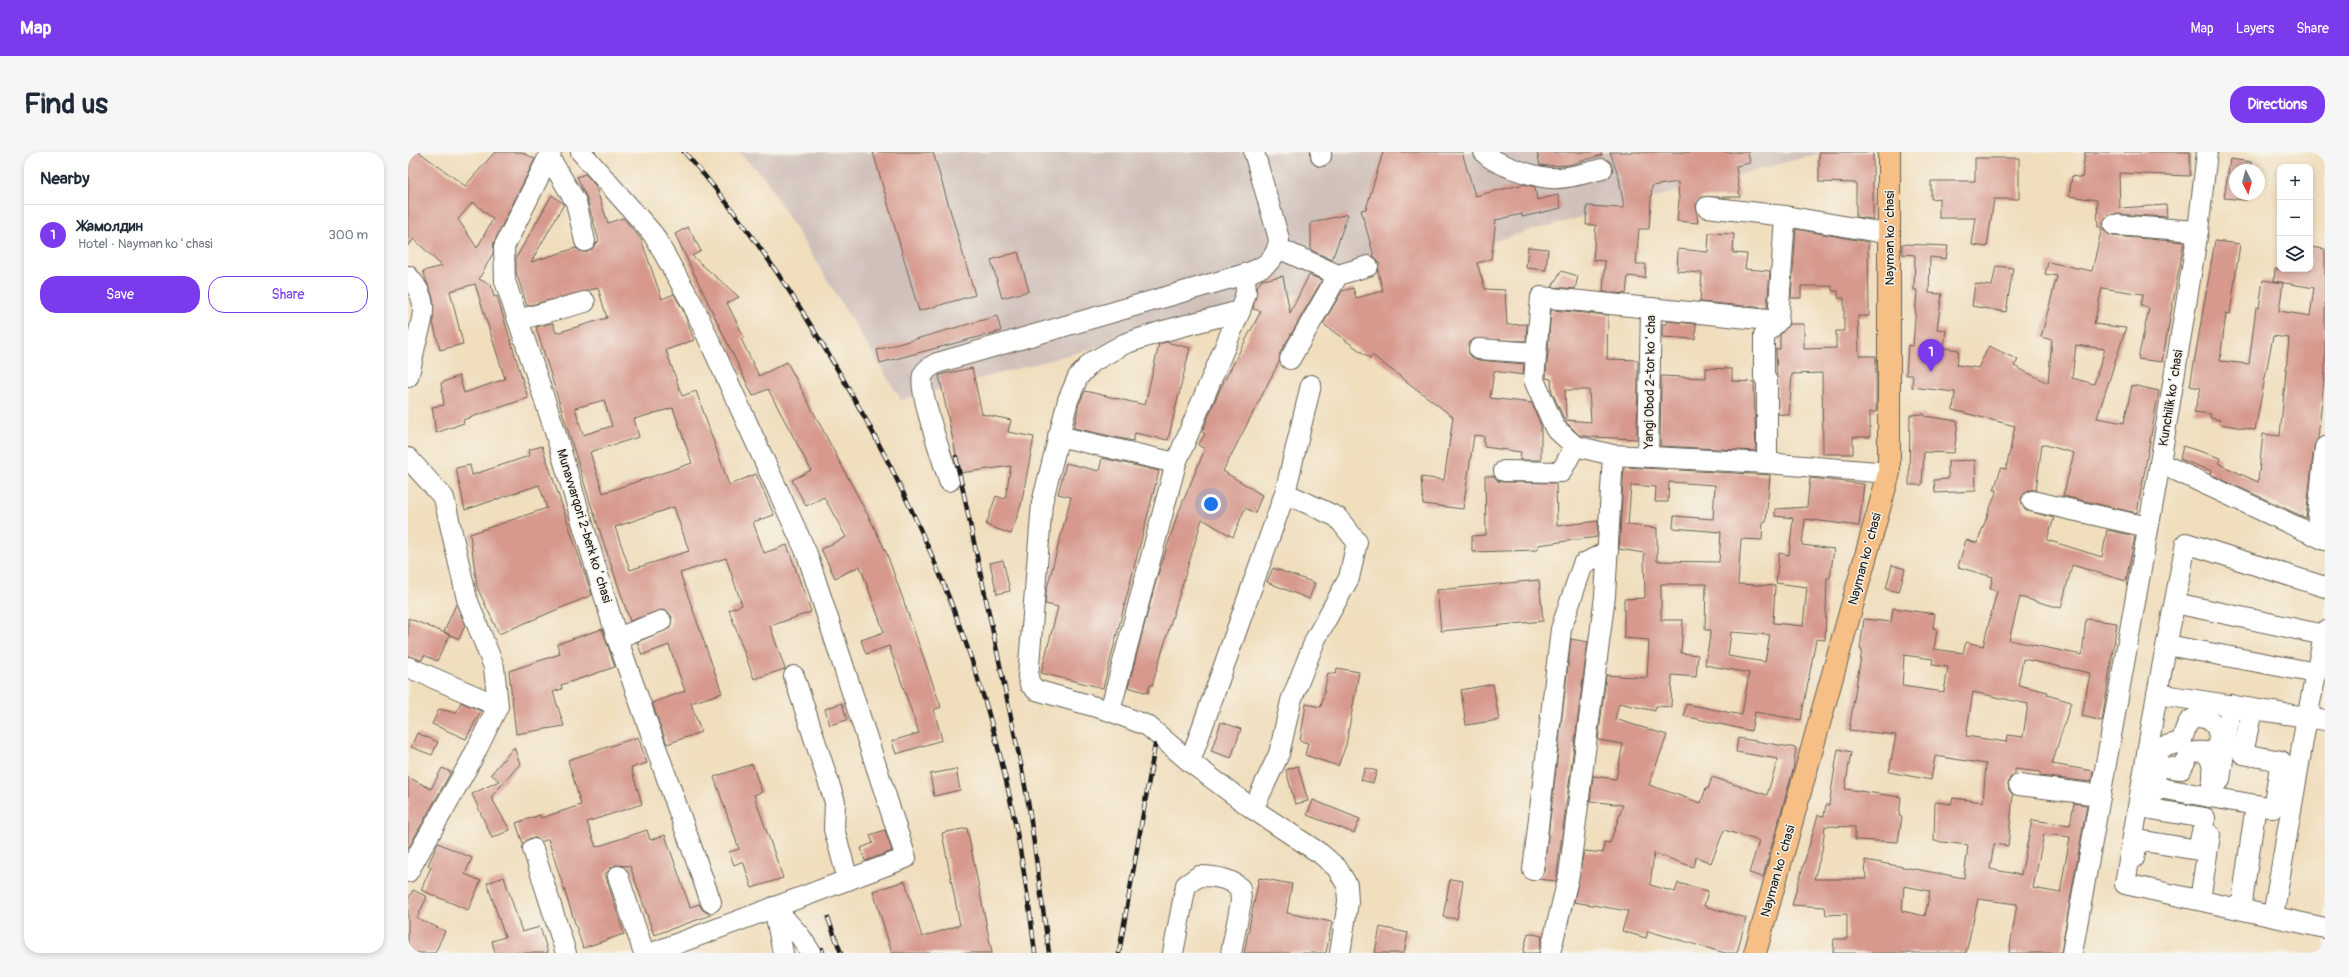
<!DOCTYPE html>
<meta charset="utf-8">
<style>
:root{--surface:#fff;--page:#f6f6f7;--text:#1f2937;--muted:#747a83;--line:#e0e1e3;--accent:#7c3aed}
body{margin:0;font-family:Pangolin,sans-serif;background:var(--page);color:var(--text)}
.controls{position:absolute;right:12px;top:12px;display:grid;overflow:hidden;border-radius:8px;box-shadow:0 2px 6px #0003}
.controls button{width:36px;height:36px;display:grid;place-items:center;padding:0;border:0;border-bottom:1px solid var(--line);background:var(--surface);color:var(--text);font:20px sans-serif}
.compass{position:absolute;left:1821px;top:12px;width:36px;height:36px;border-radius:50%;background:var(--surface);box-shadow:0 2px 6px #0003;rotate:174deg}
.you{position:absolute;left:803px;top:352px;width:14px;height:14px;margin:-10px;border:3px solid #fff;border-radius:50%;background:#1a73e8;box-shadow:0 0 0 6px #1a73e833}
.badge{display:grid;place-items:center;width:26px;height:26px;border-radius:50%;background:var(--accent);color:#fff;font-size:13px;font-weight:700}
.pin{position:absolute;translate:-50% -33px;filter:drop-shadow(0 1px 2px #0008)}
.pin::after{content:'';position:absolute;top:21px;width:14px;height:12px;background:inherit;clip-path:polygon(0 0,100% 0,50% 100%)}
.list{margin:0;padding:0;list-style:none}
h2{display:flex;justify-content:space-between;align-items:center;height:52px;margin:0;padding:0 16px;font-size:17px}
h2 small{font-size:13px;font-weight:400;color:var(--muted)}
.list li{display:grid;grid-template-columns:26px 1fr auto;gap:12px;align-items:center;box-sizing:border-box;height:60px;padding:0 16px;border-top:1px solid var(--line)}
.list b{display:block;font-size:15px;white-space:nowrap}
.list p{margin:0;font-size:13px;white-space:nowrap;color:var(--muted)}
.list em{font-size:13px;font-style:normal;color:var(--muted)}
.actions{display:flex;gap:8px;padding:12px 16px}
.actions a{flex:1;padding:9px 0;border:1px solid var(--accent);border-radius:16px;text-align:center;font-size:14px;color:var(--accent)}
.actions .main{background:var(--accent);color:#fff}
.icon{flex:none;width:22px;height:22px;fill:none;stroke:currentColor;stroke-width:2;stroke-linecap:round;stroke-linejoin:round}
.map{position:relative;flex:none;width:1917px;height:801px;overflow:hidden;border-radius:16px}
header{display:flex;align-items:center;gap:24px;box-sizing:border-box;height:56px;padding:0 20px;background:var(--accent);color:#fff}
header strong{font-size:19px}
nav{display:flex;gap:22px;margin-inline-start:auto;font-size:14px}
.intro{display:flex;align-items:center;justify-content:space-between;box-sizing:border-box;height:96px;padding:0 24px}
h1{margin:0;font-size:28px}
.button{padding:10px 18px;border-radius:16px;background:var(--accent);color:#fff;font-size:14px;font-weight:700}
main{display:flex;gap:24px;padding:0 24px}
aside{flex:1;background:var(--surface);border-radius:16px;box-shadow:0 2px 6px #0003}
.map>svg:first-child{display:block}
.industrial{fill:#cfc0ba}
.building{fill:#d7998e;fill-rule:evenodd}
.lines{fill:none;stroke-linecap:round;stroke-linejoin:round}
.minor-casing{stroke:#666054;stroke-width:22}
.major-casing{stroke:#666054;stroke-width:24}
.minor{stroke:#fff;stroke-width:20}
.major{stroke:#f5bf86;stroke-width:22}
.rail-casing{stroke:#1c1c1c;stroke-width:4.5}
.rail{stroke:#f7f3e8;stroke-width:3;stroke-dasharray:9;stroke-linecap:butt}
.labels{text-anchor:middle;dominant-baseline:central;stroke-width:3;stroke-linejoin:round;paint-order:stroke}
.street-label{font-size:13px;fill:#1c1c1c;stroke:#f7f3e8}
</style>
<header>
<strong>Map</strong>
<nav><a>Map</a><a>Layers</a><a>Share</a></nav>
</header>
<div class="intro"><h1>Find us</h1><a class="button">Directions</a></div>
<main>
<aside>
<h2>Nearby<small></small></h2>
<ul class="list">
<li><span class="badge">1</span><div><b>Жамолдин</b><p>Hotel · Nayman koʻchasi</p></div><em>300 m</em></li>
</ul>
<div class="actions"><a class="main">Save</a><a>Share</a></div>
</aside>
<div class="map">
<svg width="1917" height="801" viewBox="0 0 1917 801">
<rect width="100%" height="100%" fill="#f7f3e8"/>
<filter id="ink" filterUnits="userSpaceOnUse"><feTurbulence type="fractalNoise" baseFrequency=".025" numOctaves="2"/><feDisplacementMap in="SourceGraphic" scale="8" xChannelSelector="R" yChannelSelector="G"/><feConvolveMatrix kernelMatrix="1 2 1 2 8 2 1 2 1" color-interpolation-filters="sRGB"/></filter>
<filter id="wash" filterUnits="userSpaceOnUse"><feTurbulence type="fractalNoise" baseFrequency=".012" numOctaves="4" result="noise"/><feDisplacementMap in="SourceGraphic" scale="16" xChannelSelector="R" yChannelSelector="G"/><feGaussianBlur stdDeviation="0.9" result="paint"/><feColorMatrix in="noise" values="0 0 0 0 0 0 0 0 0 0 0 0 0 0 0 0 0 1.4 0 .05"/><feComposite in="paint" operator="in"/></filter>
<g filter="url(#wash)">
<rect width="100%" height="100%" fill="#f0debd"/>
<path class="industrial" d="M330,0h1086l-923,248 -137,-223z"/>
<g id="blocks">
<g class="building">
<path d="M0,0h11l46,34 30,-34h27l13,7 -41,83 -1,11 -14,26 12,6 3,12 3,-1 31,102 -65,22 1,3 -28,10 -4,-26 12,-2 -3,-22 18,-7 5,17 41,-14 -30,-95 -25,7 13,53 -23,6 -7,-28v-24l-10,-27 19,-5 -28,-27 -6,7zM65,50l20,17 -16,29 -19,-29z"/>
<path d="M465,0h60l42,143 -56,16z"/>
<path d="M975,0h79l13,44 49,-12 11,3 2,13 21,-5 3,13 -39,9v-3l-26,6 -5,39 -14,4 8,26 20,1 2,35 20,-1 -1,17 -52,-2 -5,4v11l9,6 46,4 -1,11 -29,-4 -4,27 42,5 9,23v34h-21l1,-8 -37,-5v-11l-10,-1 -11,74 -40,-5 -2,-27 23,3 9,-63 -81,-62 -2,3 -47,-34 19,-33 11,-3 3,10 27,-7 -5,-20 1,-8 -5,-7 -13,-46 5,-1z"/>
<path d="M1129,0h64l1,3 -33,10 -21,1 -8,-1z"/>
<path d="M1202,0h138l2,11 -14,3 4,31h-38l-6,8 2,18 -21,-2 2,-20 -1,-19 -26,4 -3,43h-10l-3,35h10l-1,14 -17,-2 -2,18 -23,-2 2,-31 -12,-1 3,-35h-10l1,-19 37,2 -5,-30z"/>
<path d="M1411,0h54v67l-17,-2v-34l-37,-1z"/>
<path d="M1677,0h105v24l-71,-3 1,35 46,-3 1,12 -53,-3 -9,4 -2,6 1,6 9,6 71,6 -22,120 -24,-3 11,-51 -8,-2 2,-12 -41,-6 -8,36 32,4 -29,90 27,5 8,-38 27,6 -22,122 -74,-17 11,-43 -32,-9 -6,46h-8l-7,9 4,11 29,8 -7,22 55,17 5,-27 28,6 -9,45 -54,-16 -11,43 -41,-11 -11,43 73,15 4,-36 31,4 -15,98 -20,-5 8,-43 -67,-14 -5,26 30,7 -1,3 24,7 -19,62 41,7 -2,11 -51,-6v-4l-25,-3v5l-5,4 -2,6 1,6 4,5 -5,51 -14,-2 -4,25 31,6 11,-55 38,5 4,-22 13,2 -26,148h-52l8,-49 -39,-5 -12,54h-133l1,-14h13v-25l-21,1 -1,-8 -33,-2 26,-90 6,1 2,-11h3l9,-56 13,3 -6,37 56,8 -2,19 3,1 -4,25 -43,-2v-13l-30,-1 -3,25 -8,28h52l-1,-19 99,18 4,-33 -34,-4 1,-39 16,2 2,-6 30,4 3,-38 -51,-8 -4,24 -42,-8 7,-37 -47,-5 13,-80 -2,-1 4,-30 27,3 2,-14 42,6 -2,14 4,1 -3,20 29,4 3,-11 17,4 14,-55 -7,-2 3,-12 -35,-10 8,-27 11,3 20,-53h-3l7,-22 5,1 9,-43 -62,-16 2,-18 -43,-5 1,-12h-7l2,-30 5,1 4,-56h-3l1,-35 -13,-1v-10l46,2 -2,13 -16,-2 -1,36 13,1 -5,35 9,1 -2,18 15,2 -2,15 21,3 11,-22 29,14 -4,6 34,17 4,-43 -11,-3 16,-61 -12,-2 3,-12 44,9 10,-44h-4l-1,-27 -28,-4 3,-20 10,2zM1668,193l29,4 -11,35 -22,-6zM1496,503l29,4 -1,6 16,2 -4,25 -42,-6zM1565,540l55,12 -5,33 -16,-2 -1,7 -40,-6zM1636,682l26,3 -10,56 -27,-5zM1496,734l26,5 -5,25 -23,-5z"/>
<path d="M1567,6h44v41h-25l-7,48 -15,-2 4,-27h-37v-20l-8,1v-18h44z"/>
<path d="M1822,7l21,3 -1,8h-15v24h12l-1,6 -22,-2z"/>
<path d="M177,22l10,11 13,38 15,-5 18,21 21,60 12,-5 9,16 11,30 -28,10 16,46 14,-5 33,94 27,-11 18,41 -21,7 11,31 23,-8 24,67 -41,14 15,43 -31,10 -25,-69 13,-5 -16,-47 -46,15 42,120 -31,10 10,29 -34,12 -15,-41 33,-12 -16,-46 -27,10 -5,-13 33,-14 2,-11 -4,-5 -6,-2 -32,11 -40,-119 -54,-175 17,-4 3,10 51,-15 -9,-30 -71,18 -11,-34v-14l36,-63 12,9 -33,58 45,-14 5,4h7l11,-11 -12,-42 -10,-22zM196,248l8,26 -29,9 -8,-27zM265,256l19,55 -89,30 -13,-41 49,-15 -5,-18zM266,355l15,44 -59,19 -15,-43z"/>
<path d="M940,62l-16,46 -21,-10v-27z"/>
<path d="M280,75l13,24 -9,5 47,41 -12,6 17,34 -3,2 18,37 28,-14 86,163 14,29 54,153 -7,3 8,30 -46,14 -4,-13 27,-8 -30,-87 -23,8 -5,-14 23,-8 -24,-66 -25,12 -14,-29 25,-12 -22,-40 -18,9 -14,-26 19,-10 -43,-81 -15,7 -78,-162z"/>
<path d="M1388,77l72,13 1,74h-11l1,40h17v56h-6v25h-17v17h-30l-1,-81 -30,1 -3,41 -11,-1 -2,-65h4v-14l9,-11h15v25l32,-1v-17h8v-33h-6v-7h-6v-5h-31v12h-10z"/>
<path d="M1301,81l25,1 -1,19 14,1 -2,15 25,2 -3,37 -67,-6 2,-29 -25,-2 1,-22 30,3z"/>
<path d="M1807,89l25,3 -10,70 -4,-1 -6,48 29,3 7,-57 3,1 4,-28 20,3 -4,28 31,5 4,-28 -40,-7 1,-12h35v-22l15,2v122l-7,67 -4,8 -8,72 -96,-44 1,-3 -31,-12 3,-13 38,12 -2,6 39,18 5,-48 17,2 9,-98 -16,-2 -18,94 -36,-6 1,-4 -10,-2 1,-4 -17,-2 7,-24 -11,-2z"/>
<path d="M1120,95l20,2 -2,21 -20,-2z"/>
<path d="M610,100l11,39 -27,7 -11,-38z"/>
<path d="M1588,114l17,2 -7,44 -34,-6 3,-22 17,2z"/>
<path d="M1153,119l17,5 -3,13 -23,-2z"/>
<path d="M901,123l13,5 -42,73 -1,9 -56,109 39,24 -7,18 -10,-5 -12,29 -31,-18 -50,166h-2l-2,8 -20,-6 28,-106 21,-65 28,-67 -7,-4 7,-11 -3,-2 17,-41 42,-80 -8,-2 4,-22 5,-7 21,-4 7,37z"/>
<path d="M1143,158l57,5 -1,44 31,1 -1,79 -45,-2 -13,-2 -14,-14 -13,-29 -1,-13 -5,-1zM1157,238h24l2,32 -25,-2z"/>
<path d="M589,164l4,15 -121,32 -3,-13z"/>
<path d="M1260,169l28,3 -1,15 -33,-2v-13h5z"/>
<path d="M758,190l24,6 -22,92 -33,-7 -2,8 -59,-13 5,-24 6,-13 60,14 14,-61z"/>
<path d="M564,216l10,46 29,6 -3,12 26,5 -13,68 -10,29 -25,-9 10,-29 9,3 6,-33 -51,7 -21,-98z"/>
<path d="M1298,216l26,1v12l22,1 2,69 -96,-5 1,-70 45,2z"/>
<path d="M1516,262v2l34,5 -4,32 -30,-1 -2,33h-13l1,-70z"/>
<path d="M134,294l50,149 -93,39 -22,-47 -7,-53 77,-26 -8,-23 -74,25 -9,-42 14,-3 2,10 57,-19 -1,-6z"/>
<path d="M694,306l57,13 -56,217 -62,-15 17,-66 -13,-3 1,-12 25,-95 -13,-3 8,-31 33,8z"/>
<path d="M1567,308l1,31 -41,2 -1,-13 14,-1v-18z"/>
<path d="M1216,315l146,8 -4,46 -3,1 -1,18 -21,-1 -3,45 37,2 -2,37 30,3 4,-39 -31,-4 3,-30 10,2 4,-37 -18,-2v-7l32,-2 3,-29 54,6 -5,42 -54,-7 -3,26 32,4 -4,29h-3l-2,62 -9,-1 -15,81 -46,-8 -4,19 -67,-15 2,-12 56,11 7,-42 -44,-8 6,-35h-6l1,-46h-45v36h22l-2,33 17,2 -2,22 -24,-2 -1,32 -15,-1 -1,5 -36,-8 -4,16 52,16 -18,50 52,18 5,-15 2,1 4,-12 55,18 11,-36 -42,-7 2,-14 58,10 -3,22 -30,107 -14,-4 10,-32 -35,-11 -13,33 -15,-6 -3,10 -39,-14 -4,32 25,7 3,-9 30,8 -4,15 42,12 -9,35h-12l-77,-22 -2,7 -24,-7 6,-20 -54,-9 10,-51 19,2 1,-11 6,1 13,-38 -33,-4 3,-25 23,3 7,-35 -25,-4 8,-65 41,3 2,-38 -25,-2v-39l21,-1 -1,-45 -25,-4zM1261,330l46,3 -2,34 -39,-3 -1,12 48,4 -2,30 -62,-1v-33l-29,-3 3,-40 25,2 -1,15h13zM1323,480l39,3 -5,27 -37,-6z"/>
<path d="M1077,324h9l4,5 6,1 52,1 1,43 41,-5 -1,16 -59,8v5l-66,2v-16l14,-1z"/>
<path d="M595,408l7,31 -13,3 -7,-31z"/>
<path d="M1484,413l13,4 -6,23 -13,-3z"/>
<path d="M865,416l42,15 -6,16 -42,-17z"/>
<path d="M1131,428l4,41 -102,10 -4,-41z"/>
<path d="M48,452l9,21 -6,14 -15,-7z"/>
<path d="M0,466l42,17 -13,26 -13,-6 -2,5 -14,-4z"/>
<path d="M194,477l13,38 -54,18 1,4 -9,3 11,34 -48,8 -7,-63 51,-17 -3,-10z"/>
<path d="M1163,487l17,3 -32,239 -17,-2 5,-8z"/>
<path d="M929,516l22,4 -13,73 -8,21 -33,-11 3,-12 -8,-2 6,-37 15,3 7,-34 8,1z"/>
<path d="M1085,532l6,36 -33,5 -5,-35z"/>
<path d="M53,550l20,9 -15,28 -34,-15 7,-15 17,4z"/>
<path d="M434,551l5,17 -17,5 -5,-16z"/>
<path d="M813,570l20,7 -10,29 -20,-7z"/>
<path d="M9,581l21,9 -6,13 -21,-8z"/>
<path d="M230,585l9,26 -16,5 11,36 -55,18 9,25 51,-17 3,10 15,-5 25,72 9,-3 4,6 8,5 -57,20 -24,-69 -15,-1 -10,9 19,60 -41,14 -35,-109 -7,3 -5,-4h-6l-7,6 -7,-21 24,-8 1,3 40,-13 -13,-45z"/>
<path d="M106,595l6,17 -29,33 19,33 -18,8 -20,-44 27,-13 -8,-7z"/>
<path d="M344,612l10,28 -8,3 29,83 -31,10 -9,-27 -9,4 -5,-13 10,-3 -25,-72z"/>
<path d="M890,614l10,35 -13,3 -9,-34z"/>
<path d="M34,616l9,4 -43,77v-72l23,12z"/>
<path d="M957,616l12,3 -4,12 -12,-3z"/>
<path d="M548,617l4,21 -26,6 -4,-22z"/>
<path d="M905,648l47,19 -6,14 -47,-18z"/>
<path d="M559,676l25,125h-100l-19,-62 32,-10 17,56 38,-12 -18,-92z"/>
<path d="M477,678l7,21 -27,10 -4,-13 12,-5 -3,-8z"/>
<path d="M30,691l34,15 -7,16 16,7 -13,29 -47,-20 10,-23 -3,-2z"/>
<path d="M96,725l18,55 18,-5 8,26h-53l-3,-12 13,-4 -18,-54z"/>
<path d="M851,726l33,6 -5,29 45,9 -6,31h-82z"/>
<path d="M1042,727l13,2 -6,38 -14,-2z"/>
<path d="M5,738l14,7 -10,21 28,13 -10,22h-27v-53z"/>
<path d="M972,775l28,6 -4,20h-29z"/>
<path d="M1120,781l14,3 -3,17h-16z"/>
</g>
</g>
</g>
<g filter="url(#ink)">
<use href="#blocks" fill-opacity="0" stroke="#666054" stroke-width="1"/>
<g class="lines">
<defs>
<g id="minor">
<path d="M143,0l-47,95 1,34 48,144 64,213 94,264"/>
<path d="M173,0l72,82 40,71 114,249 99,304 -254,95"/>
<path d="M913,0v4"/>
<path d="M1076,0c6,8 18,12 27,16 42,15 48,12 91,1"/>
<path d="M1799,0l-9,79 -38,232 165,77"/>
<path d="M141,5l27,45 9,39"/>
<path d="M1299,55l78,9 -7,105 -14,14v42l3,4v82"/>
<path d="M1377,64l105,18"/>
<path d="M1706,73l84,6"/>
<path d="M870,96l60,27 30,-9"/>
<path d="M0,124c23,25 15,41 7,70 -2,10 -4,21 -7,31"/>
<path d="M832,159l6,-18 -1,-19c19,-6 32,-14 34,-35l-25,-87"/>
<path d="M110,168l67,-18"/>
<path d="M1370,169l-237,-24 -7,83 21,48 20,18 38,9 154,8 122,10"/>
<path d="M1071,197l57,4"/>
<path d="M882,207l48,-84"/>
<path d="M650,284l118,27"/>
<path d="M1240,305l3,-149"/>
<path d="M0,306l36,40 23,101 27,68 4,39 -26,53 -64,113"/>
<path d="M1096,319l57,1 14,-26"/>
<path d="M541,329c-5,-18 -32,-93 -26,-106 3,-6 8,-9 14,-12l308,-89"/>
<path d="M1624,349l116,26"/>
<path d="M1908,383l9,-88"/>
<path d="M1917,435l-139,-44 -29,151 -32,190 200,44"/>
<path d="M1767,451l149,32"/>
<path d="M209,486l44,-17"/>
<path d="M1759,493l149,28"/>
<path d="M0,515l90,39"/>
<path d="M386,524l41,126 -1,27 14,51"/>
<path d="M1749,542l168,26"/>
<path d="M1844,557l-9,45 38,7 -8,47 -17,-3"/>
<path d="M702,559l66,-248 64,-152 -80,21 -36,12 -32,18 -14,15 -10,23 -26,103 -14,174 2,7 6,6 74,21 38,15 42,36 63,47 68,45 16,14 10,17 1,17 -8,51"/>
<path d="M782,610l95,-269 26,-108"/>
<path d="M1749,614l-2,-11 7,-8 19,-5c3,-6 4,-16 8,-20 9,-10 26,-3 29,10 2,6 0,12 -1,19"/>
<path d="M1812,628l11,-75"/>
<path d="M1611,633l80,10"/>
<path d="M1740,634l108,19 -15,104"/>
<path d="M845,657l26,-55 12,-53 25,-63 33,-60 8,-36 -20,-25 -52,-24"/>
<path d="M125,697l33,104"/>
<path d="M1726,706l4,-18 60,10 7,-32 -60,-10 2,-11 14,-9 -9,-10v-8l5,-4 24,3c8,-14 6,-19 25,-17 11,14 7,29 4,45"/>
<path d="M1125,718l28,-241 22,-65 25,-13"/>
<path d="M210,724l26,77"/>
<path d="M1792,748l10,-65"/>
<path d="M366,755l26,29 11,17"/>
<path d="M366,755l9,46"/>
<path d="M1865,764l34,-199 18,-86"/>
<path d="M765,801l13,-68 13,-9c14,0 31,2 41,12l1,14 -10,51"/>
<path d="M1142,801l19,-78 36,-279 8,-141"/>
<path d="M1664,801l88,-490"/>
</g>
<path id="major" d="M1347,801l134,-480v-321"/>
</defs>
<use href="#minor" class="minor-casing"/>
<use href="#major" class="major-casing"/>
<use href="#minor" class="minor"/>
<use href="#major" class="major"/>
<defs>
<g id="rail">
<path d="M276,0c50,55 92,116 131,180 70,113 129,236 168,363 26,83 42,171 52,258"/>
<path d="M548,305l64,303 9,47 20,146"/>
<path d="M420,766l13,35"/>
<path d="M414,797l1,4"/>
<path d="M711,801l36,-208"/>
</g>
</defs>
<use href="#rail" class="rail-casing"/>
<use href="#rail" class="rail"/>
</g>
</g>
<g class="labels">
<g class="street-label">
<text transform="translate(1482 86) rotate(-90)">Nayman koʻchasi</text>
<text transform="translate(1242 230) rotate(-89)">Yangi Obod 2-tor koʻcha</text>
<text transform="translate(1763 246) rotate(-81)">Kunchilik koʻchasi</text>
<text transform="translate(176 374) rotate(73)">Munavvarqori 2-berk koʻchasi</text>
<text transform="translate(1457 407) rotate(-75)">Nayman koʻchasi</text>
<text transform="translate(1370 719) rotate(-74)">Nayman koʻchasi</text>
</g>
</g>
</svg>
<div class="controls">
<button>+</button>
<button>−</button>
<button><svg class="icon" aria-label="layers" viewBox="0 0 24 24"><path d="M12 4l9 5-9 5-9-5zM3 14l9 5 9-5"/></svg></button>
</div>
<svg class="compass" viewBox="-18 -18 36 36"><path d="M0-13l5 13h-10z" fill="#e53935"/><path d="M0 13l5-13h-10z" fill="#747a83"/></svg>
<div class="you"></div>
<div class="pin badge" style="left:1523px;top:220px">1</div>
</div>
</main>
